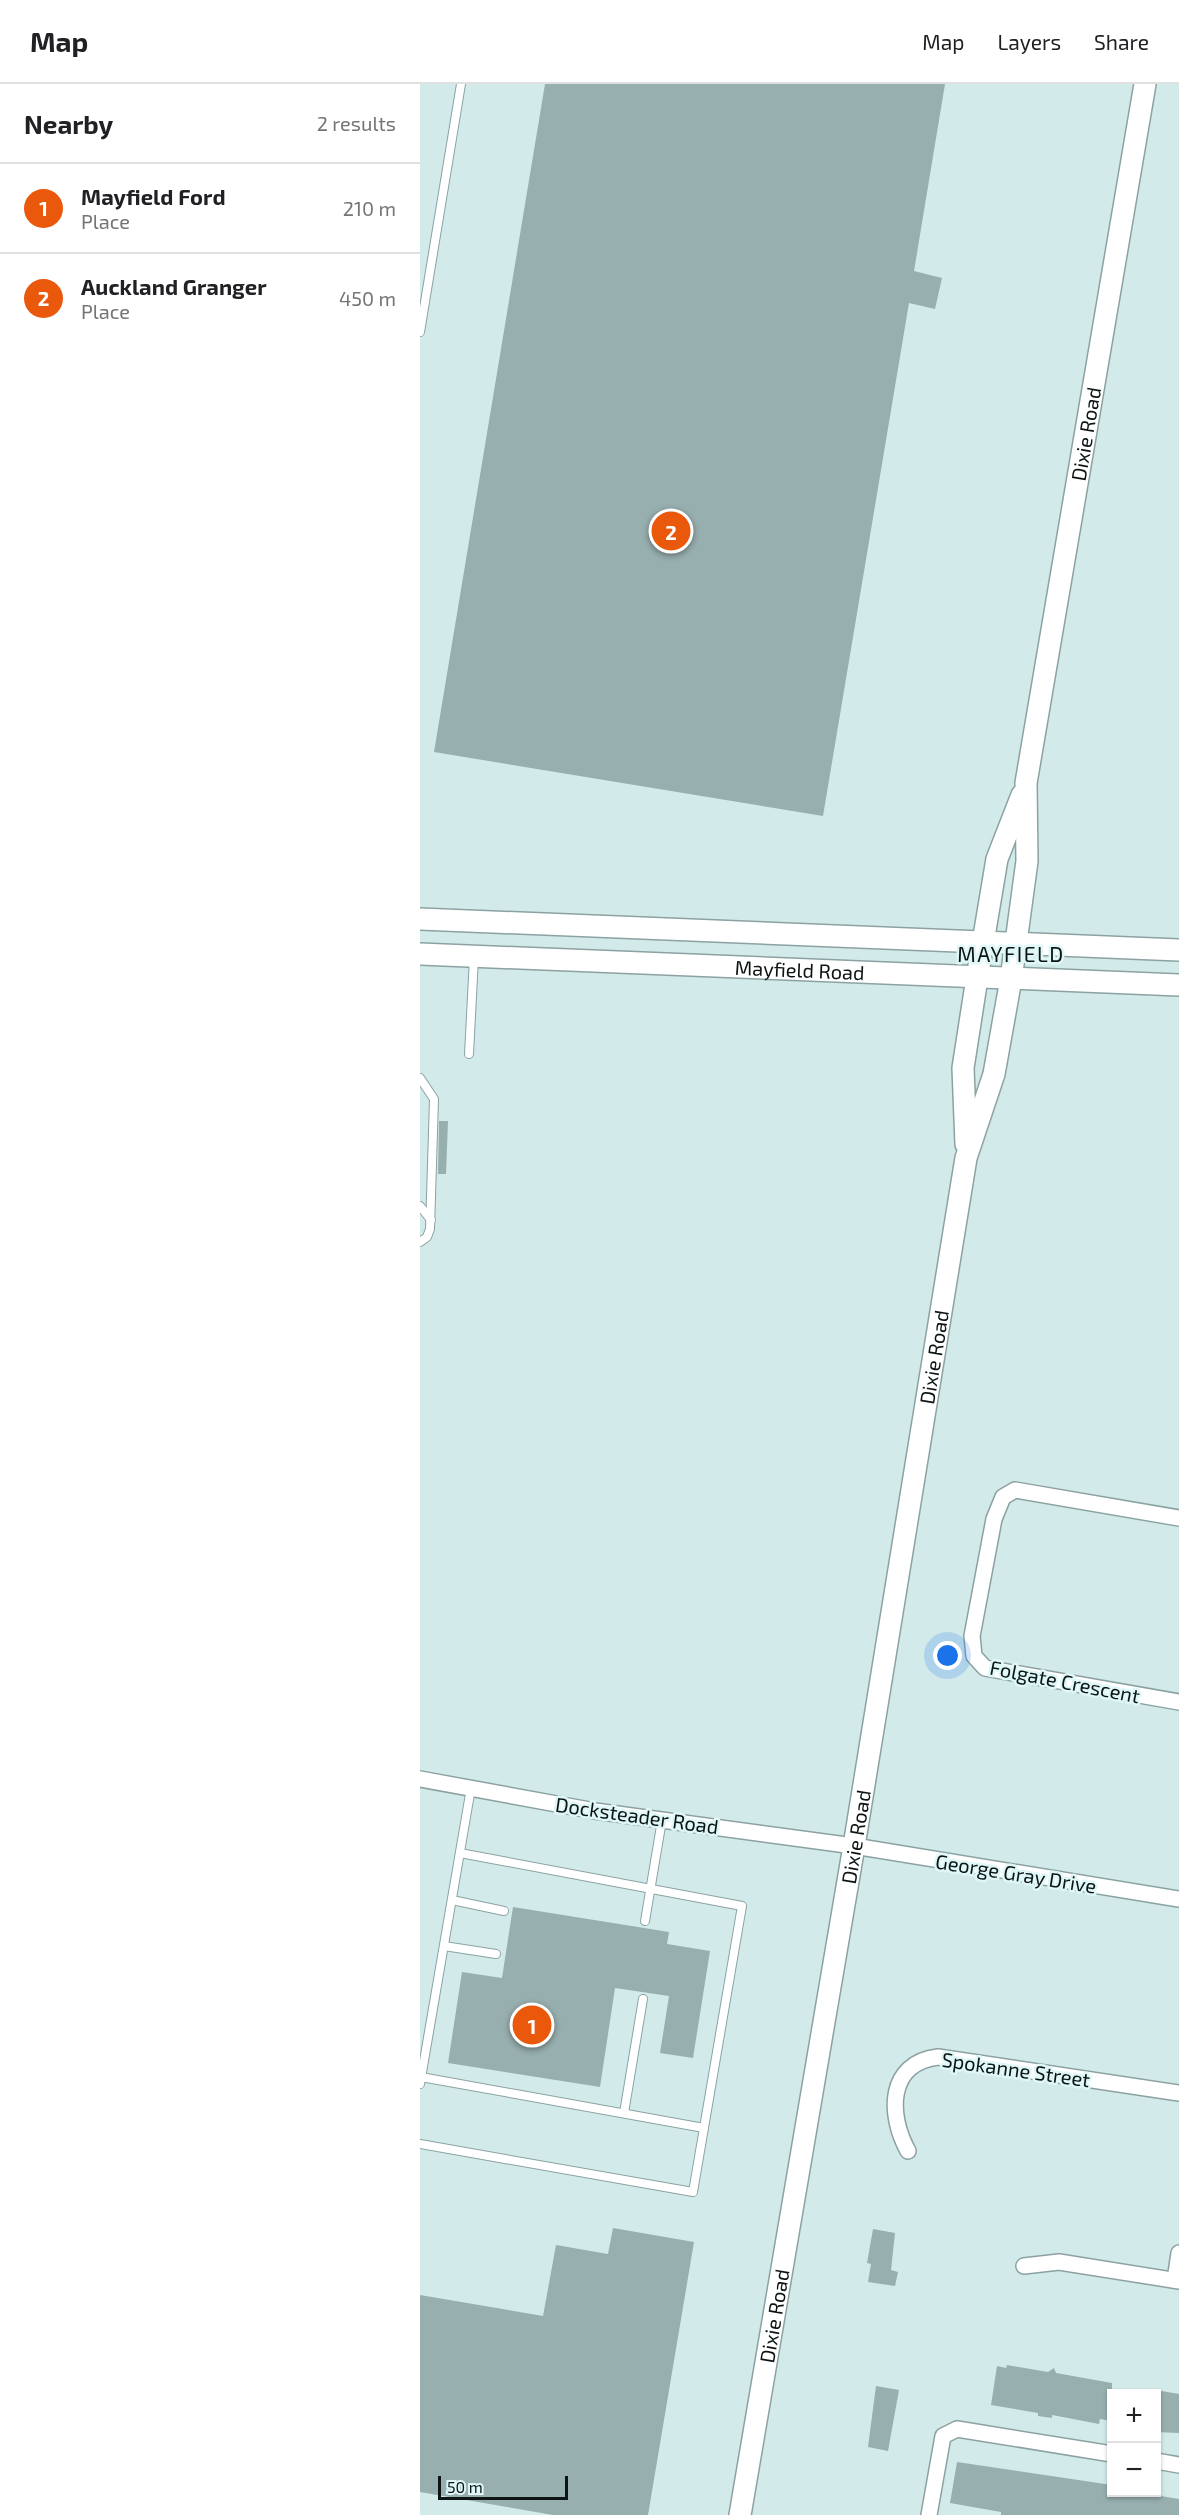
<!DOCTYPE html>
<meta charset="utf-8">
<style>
:root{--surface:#fff;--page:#f6f6f6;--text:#202124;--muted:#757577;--line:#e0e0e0;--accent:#ea580c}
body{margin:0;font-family:"Exo 2",sans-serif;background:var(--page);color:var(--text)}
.controls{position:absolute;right:18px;bottom:18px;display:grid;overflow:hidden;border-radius:0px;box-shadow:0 2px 4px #0004}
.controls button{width:54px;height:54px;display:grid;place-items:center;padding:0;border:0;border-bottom:2px solid var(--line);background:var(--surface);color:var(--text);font:30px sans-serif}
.scale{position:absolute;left:18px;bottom:15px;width:130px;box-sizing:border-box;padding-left:6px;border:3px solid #0c1414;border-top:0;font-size:16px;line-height:21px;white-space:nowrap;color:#0c1414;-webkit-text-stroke:4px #dff7f7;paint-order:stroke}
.you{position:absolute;left:528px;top:1572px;width:21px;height:21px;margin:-15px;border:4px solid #fff;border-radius:50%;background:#1a73e8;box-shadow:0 0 0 9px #1a73e833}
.badge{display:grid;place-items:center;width:39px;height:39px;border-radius:50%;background:var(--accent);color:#fff;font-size:20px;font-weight:700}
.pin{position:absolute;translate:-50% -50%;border:3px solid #fff;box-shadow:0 2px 6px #0006}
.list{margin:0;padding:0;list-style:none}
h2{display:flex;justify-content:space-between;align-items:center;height:78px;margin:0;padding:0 24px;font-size:26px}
h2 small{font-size:20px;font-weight:400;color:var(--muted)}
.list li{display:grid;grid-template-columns:39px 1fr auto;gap:18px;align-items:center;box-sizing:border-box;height:90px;padding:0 24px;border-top:2px solid var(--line)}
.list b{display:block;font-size:22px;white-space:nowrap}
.list p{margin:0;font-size:20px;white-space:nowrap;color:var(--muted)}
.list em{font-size:20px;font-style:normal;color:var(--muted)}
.map{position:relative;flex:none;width:759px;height:2431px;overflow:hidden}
header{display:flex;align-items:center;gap:36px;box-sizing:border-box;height:84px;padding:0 30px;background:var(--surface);border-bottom:2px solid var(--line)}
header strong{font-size:28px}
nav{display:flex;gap:33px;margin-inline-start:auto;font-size:21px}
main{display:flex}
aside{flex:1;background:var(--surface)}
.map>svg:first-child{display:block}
.building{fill:#98afaf}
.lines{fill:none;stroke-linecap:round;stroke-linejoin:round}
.service-casing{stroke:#8ca2a2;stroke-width:10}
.minor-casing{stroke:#8ca2a2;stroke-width:18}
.secondary-casing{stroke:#8ca2a2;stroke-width:24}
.service{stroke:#fff;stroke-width:8}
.minor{stroke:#fff;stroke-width:15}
.secondary{stroke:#fff;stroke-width:21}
.labels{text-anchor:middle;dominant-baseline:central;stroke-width:5;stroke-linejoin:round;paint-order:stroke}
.street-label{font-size:20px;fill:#0c1414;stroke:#dff7f7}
.neighbourhood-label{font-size:21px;letter-spacing:1.5px;fill:#0c1414;stroke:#dff7f7}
</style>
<header>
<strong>Map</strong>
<nav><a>Map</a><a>Layers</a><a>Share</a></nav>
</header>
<main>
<aside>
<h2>Nearby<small>2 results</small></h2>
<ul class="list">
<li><span class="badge">1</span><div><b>Mayfield Ford</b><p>Place</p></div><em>210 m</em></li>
<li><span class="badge">2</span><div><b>Auckland Granger</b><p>Place</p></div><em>450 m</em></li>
</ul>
</aside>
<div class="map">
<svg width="759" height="2431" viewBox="0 0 759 2431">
<rect width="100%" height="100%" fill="#d2eaea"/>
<g class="building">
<path d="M125,0h400l-31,187 28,7 -7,31 -26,-6 -86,513 -389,-64z"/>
<path d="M19,1037h9l-2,53h-8z"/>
<path d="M93,1823l156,25 -2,12 43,7 -17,107 -33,-5 9,-57 -54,-8 -15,99 -152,-24 14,-91 40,6z"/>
<path d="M193,2144l81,14 -46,273h-95l-133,-23v-197l123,21 13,-71 52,9z"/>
<path d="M453,2145l22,4 -4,37 7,2 -3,14 -27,-4 3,-18 -4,-1z"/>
<path d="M587,2281l41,7 6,-4 2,5 56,10v38l-12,-2 -1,5 -47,-9v3l-14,-2v-3l-47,-8 6,-39 9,2z"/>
<path d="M456,2302l23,4 -11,61 -20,-4z"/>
<path d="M736,2306l23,4v39l-23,-1z"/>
<path d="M537,2378l155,23v8h31l36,6v16h-178v-3l-51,-9z"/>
</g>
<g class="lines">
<defs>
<g id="service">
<path d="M0,248l41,-248"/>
<path d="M49,970l5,-96"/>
<path d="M0,994l14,21 -4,130 -3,8 -7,5"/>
<path d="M0,1122l11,14"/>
<path d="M32,1816l52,11"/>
<path d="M225,1837l17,-101"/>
<path d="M24,1862l52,8"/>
<path d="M1,1993l283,51"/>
<path d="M0,2000l51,-296"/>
<path d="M204,2029l19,-114"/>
<path d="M0,2060l273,48 49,-286 -282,-53"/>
</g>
<g id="minor">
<path d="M759,1434l-164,-28 -12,7 -9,22 -22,117 2,20 11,12 194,34"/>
<path d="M0,1695l175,32 259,35 325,53"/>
<path d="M488,2067c-20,-36 -21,-88 30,-94l241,36"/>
<path d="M604,2182l35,-4 120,19"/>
<path d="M755,2196l4,-27"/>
<path d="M736,2377l23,4"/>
<path d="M509,2431l14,-79 14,-7 155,25"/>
</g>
<g id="secondary">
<path d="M0,835l759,31"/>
<path id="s1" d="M0,870l759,31"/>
<path d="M546,1060l-3,-76 14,-90 20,-119 25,-64"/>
<path id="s2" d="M320,2431l114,-669 112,-688 28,-84 17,-95 16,-118 -1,-78 119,-699"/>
</g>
</defs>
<use href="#service" class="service-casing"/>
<use href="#minor" class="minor-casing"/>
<use href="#secondary" class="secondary-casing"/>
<use href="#service" class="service"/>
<use href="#minor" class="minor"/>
<use href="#secondary" class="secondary"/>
</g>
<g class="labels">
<g class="street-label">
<text stroke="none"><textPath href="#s2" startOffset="2112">Dixie Road</textPath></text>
<text stroke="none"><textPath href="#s1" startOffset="380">Mayfield Road</textPath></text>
<text stroke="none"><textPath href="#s2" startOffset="1174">Dixie Road</textPath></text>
<text transform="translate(645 1597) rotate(11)">Folgate Crescent</text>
<text transform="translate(217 1731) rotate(8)">Docksteader Road</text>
<text stroke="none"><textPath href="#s2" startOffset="688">Dixie Road</textPath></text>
<text transform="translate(596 1789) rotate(9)">George Gray Drive</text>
<text transform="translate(596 1985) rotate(8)">Spokanne Street</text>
<text stroke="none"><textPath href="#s2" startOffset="202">Dixie Road</textPath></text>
</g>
<g class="neighbourhood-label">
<text x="591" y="869">MAYFIELD</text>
</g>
</g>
</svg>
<div class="controls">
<button>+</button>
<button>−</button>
</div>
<div class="scale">50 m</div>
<div class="you"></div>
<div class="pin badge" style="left:112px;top:1941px">1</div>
<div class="pin badge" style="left:251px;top:447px">2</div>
</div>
</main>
